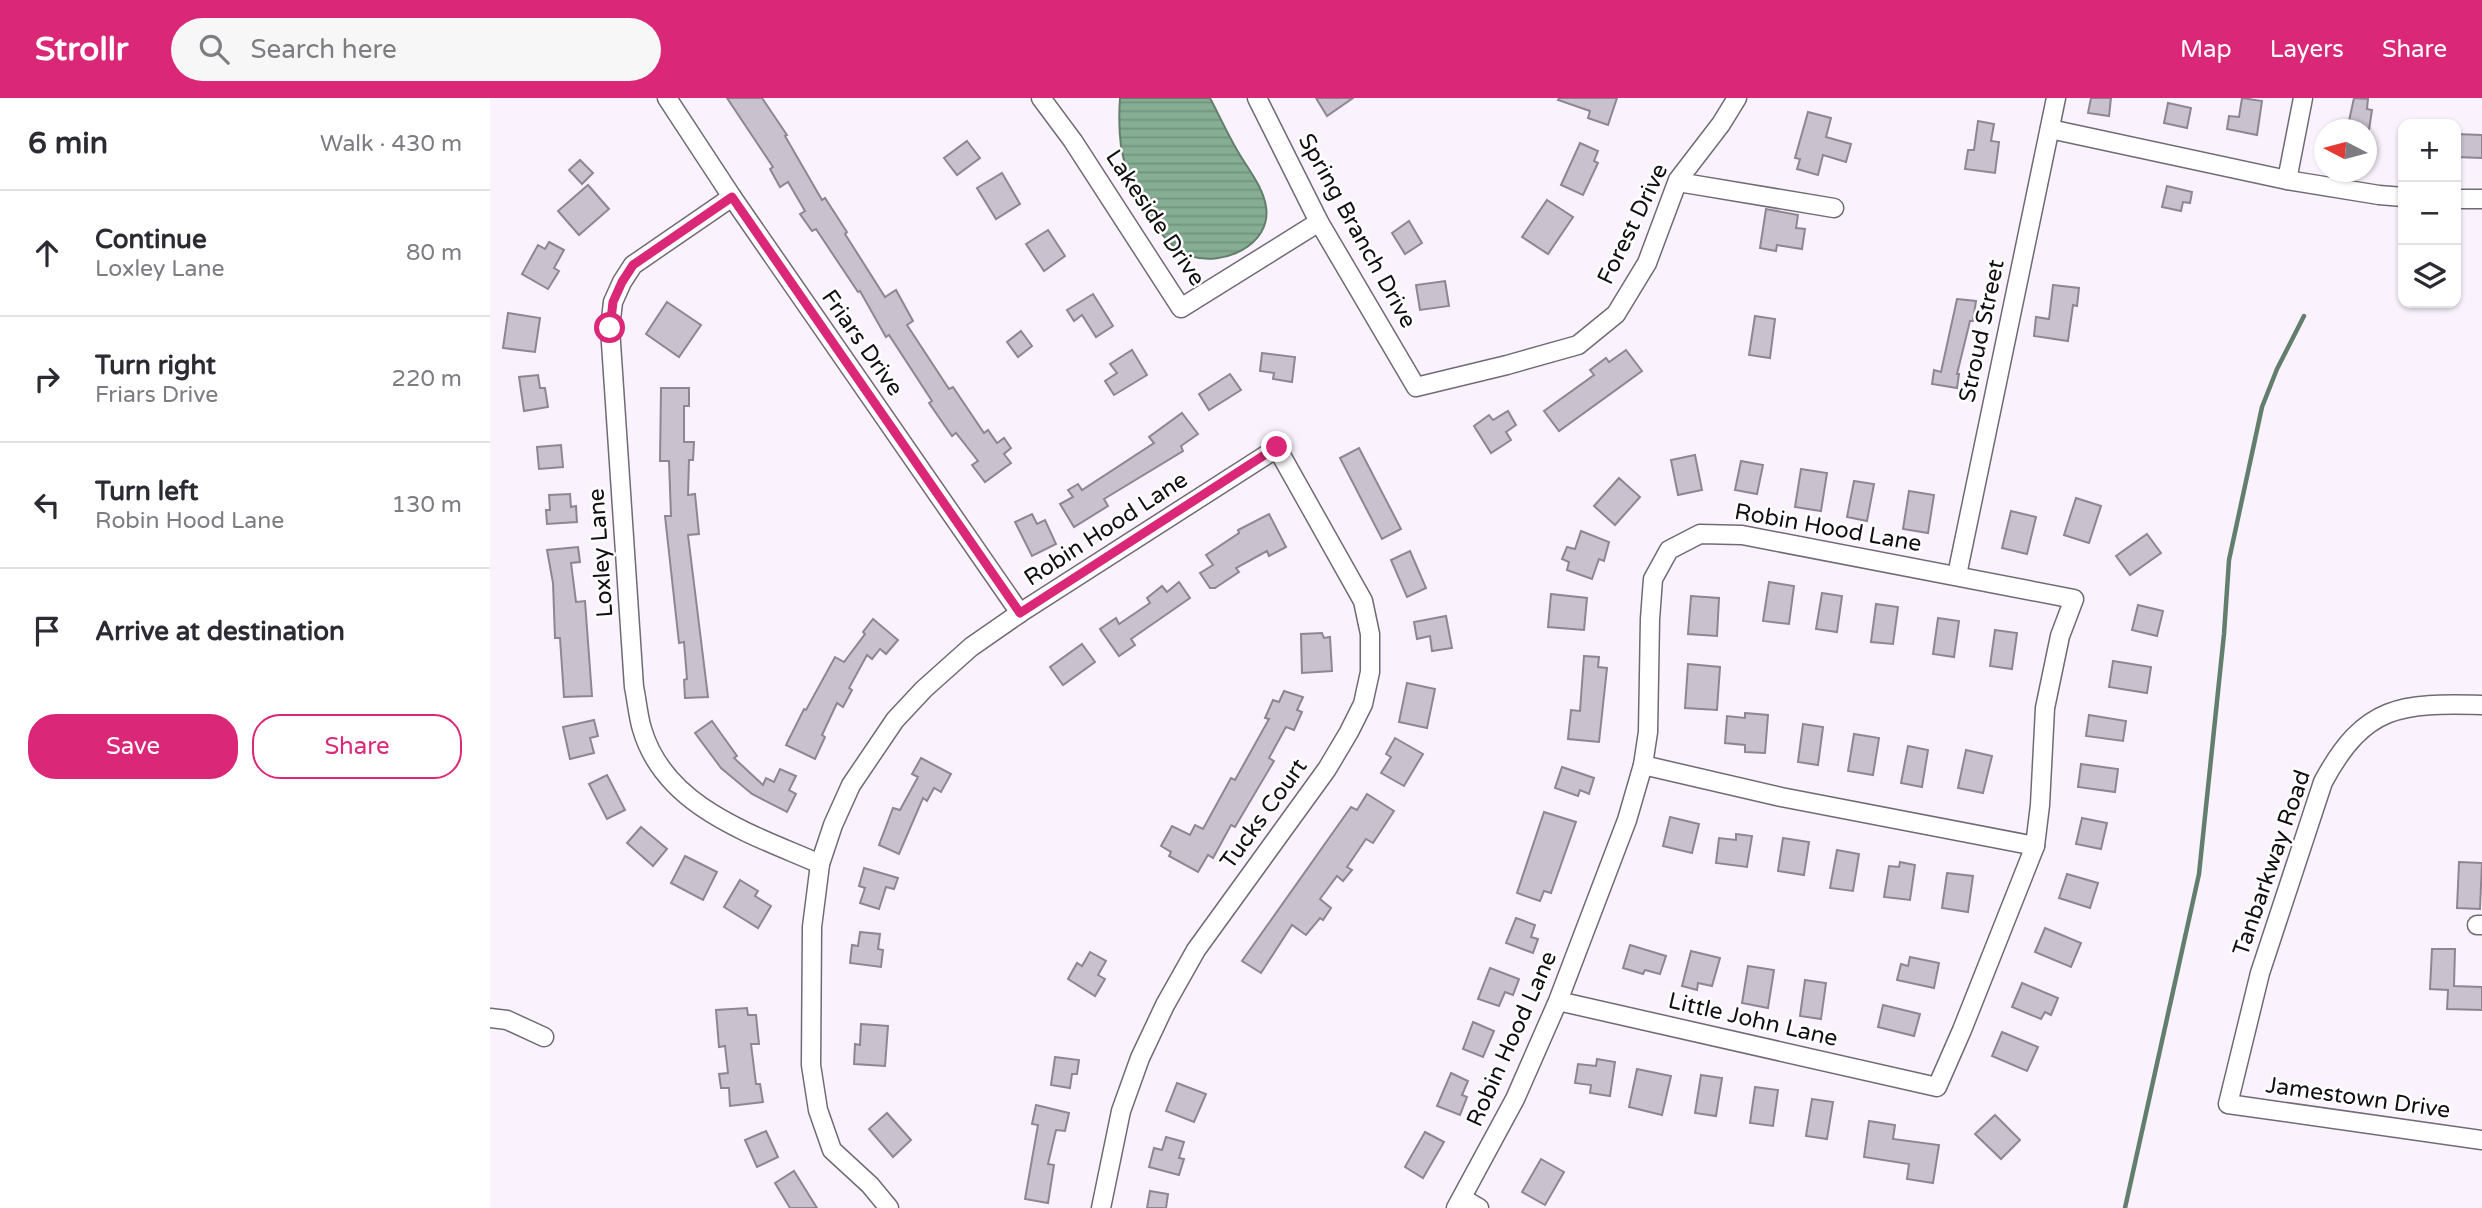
<!DOCTYPE html>
<meta charset="utf-8">
<style>
:root{--surface:#fff;--page:#f7f7f7;--text:#2b2b33;--muted:#7c7c81;--line:#e1e1e2;--accent:#db2777}
body{margin:0;font-family:"Varela Round",sans-serif;background:var(--page);color:var(--text)}
.controls{position:absolute;right:21px;top:21px;display:grid;overflow:hidden;border-radius:14px;box-shadow:0 2px 5px #0004}
.controls button{width:63px;height:63px;display:grid;place-items:center;padding:0;border:0;border-bottom:2px solid var(--line);background:var(--surface);color:var(--text);font:35px sans-serif}
.compass{position:absolute;left:1824px;top:21px;width:63px;height:63px;border-radius:50%;background:var(--surface);box-shadow:0 2px 5px #0004;rotate:276deg}
.stop{position:absolute;width:21px;height:21px;margin:-16px;border:5px solid #db2777;border-radius:50%;background:#fff}
.stop.end{background:#db2777;border-color:#fff;box-shadow:0 2px 7px #0008}
.list{margin:0;padding:0;list-style:none}
h2{display:flex;justify-content:space-between;align-items:center;height:91px;margin:0;padding:0 28px;font-size:30px}
h2 small{font-size:23px;font-weight:400;color:var(--muted)}
.list li{display:grid;grid-template-columns:46px 1fr auto;gap:21px;align-items:center;box-sizing:border-box;height:126px;padding:0 28px;border-top:2px solid var(--line)}
.list b{display:block;font-size:26px;white-space:nowrap}
.list p{margin:0;font-size:23px;white-space:nowrap;color:var(--muted)}
.list em{font-size:23px;font-style:normal;color:var(--muted)}
.actions{display:flex;gap:14px;padding:21px 28px}
.actions a{flex:1;padding:16px 0;border:2px solid var(--accent);border-radius:28px;text-align:center;font-size:24px;color:var(--accent)}
.actions .main{background:var(--accent);color:#fff}
.icon{flex:none;width:38px;height:38px;fill:none;stroke:currentColor;stroke-width:2;stroke-linecap:round;stroke-linejoin:round}
.map{position:relative;flex:none;width:1992px;height:1110px;overflow:hidden}
header{display:flex;align-items:center;gap:42px;box-sizing:border-box;height:98px;padding:0 35px;background:var(--accent);color:#fff}
header strong{font-size:33px}
nav{display:flex;gap:38px;margin-inline-start:auto;font-size:24px}
.search{width:490px;height:63px;background:var(--page);display:flex;align-items:center;gap:18px;box-sizing:border-box;padding:0 24px;border-radius:38px;color:var(--muted);font-size:26px}
main{display:flex}
aside{flex:1;background:var(--surface)}
.map>svg:first-child{display:block}
.water{fill:url(#water-rules);stroke:#637e6d;stroke-width:2}
.lines{fill:none;stroke-linecap:round;stroke-linejoin:round}
.stream{stroke:#637e6d;stroke-width:4.5}
.building{fill:#c9c1ce;stroke:#8e8692;stroke-width:2}
.minor-casing{stroke:#716a76;stroke-width:21}
.minor{stroke:#fff;stroke-width:18}
.route{stroke:#db2777;stroke-width:9}
.labels{text-anchor:middle;dominant-baseline:central;stroke-width:5;stroke-linejoin:round;paint-order:stroke}
.street-label{font-size:23px;fill:#120f13;stroke:#fff}
</style>
<header>
<strong>Strollr</strong>
<div class="search"><svg class="icon" aria-label="search" viewBox="0 0 24 24"><circle cx="10" cy="10" r="6"/><path d="M15 15l6 6"/></svg>Search here</div>
<nav><a>Map</a><a>Layers</a><a>Share</a></nav>
</header>
<main>
<aside>
<h2>6 min<small>Walk · 430 m</small></h2>
<ul class="list">
<li><svg class="icon" aria-label="ahead" viewBox="0 0 24 24"><path d="M12 20V5M6 11l6-6 6 6"/></svg><div><b>Continue</b><p>Loxley Lane</p></div><em>80 m</em></li>
<li><svg class="icon" aria-label="right" viewBox="0 0 24 24"><path d="M7 20v-9h11M14 6l5 5-5 5"/></svg><div><b>Turn right</b><p>Friars Drive</p></div><em>220 m</em></li>
<li><svg class="icon" aria-label="left" viewBox="0 0 24 24"><path d="M17 20v-9H6M10 6l-5 5 5 5"/></svg><div><b>Turn left</b><p>Robin Hood Lane</p></div><em>130 m</em></li>
<li><svg class="icon" aria-label="arrive" viewBox="0 0 24 24"><path d="M6 21V4h12l-3 4 3 4H6"/></svg><div><b>Arrive at destination</b></div></li>
</ul>
<div class="actions"><a class="main">Save</a><a>Share</a></div>
</aside>
<div class="map">
<svg width="1992" height="1110" viewBox="0 0 1992 1110">
<defs>
<pattern id="water-rules" width="6" height="5" patternUnits="userSpaceOnUse" patternTransform="scale(1.75)"><rect width="6" height="5" fill="#86ae94"/><path d="M0 2.5h6" fill="none" stroke="#73947f"/></pattern>
</defs>
<rect width="100%" height="100%" fill="#faf3fe"/>
<path class="water" d="M630,0h90c9,17 17,35 27,52 10,18 26,36 29,57 6,38 -44,60 -75,49 -35,-12 -65,-76 -70,-110 -2,-15 -2,-33 -1,-48z"/>
<g class="lines">
<path class="stream" d="M1635,1110l74,-334 25,-240 5,-74 33,-153 15,-38 27,-53"/>
</g>
<g class="building">
<path d="M237,0h35l25,37 -2,1 37,64 3,-2 22,34 -2,2 40,63 11,-7 17,31 -6,4 42,64 4,-2 31,46 4,-3 9,13 7,-5 7,10 -7,6 7,9 -26,19 -13,-17 6,-4 -22,-28 -4,3 -23,-33 3,-2 -43,-66 -3,2 -26,-46 -2,1 -42,-63 -4,2 -12,-17 5,-3 -17,-29 -8,5 -10,-18 3,-2z"/>
<path d="M826,0h37l-26,18z"/>
<path d="M1069,0h58l-9,27 -20,-7 2,-7 -32,-11z"/>
<path d="M1601,0h20l-2,18 -21,-3z"/>
<path d="M1752,0l20,3 -5,34 -30,-6 2,-13 10,1z"/>
<path d="M1864,0l14,1 -1,10 5,1 -3,20h-22z"/>
<path d="M1678,5l23,5 -4,20 -23,-5z"/>
<path d="M1318,14l23,6 -5,19 25,7 -5,18 -23,-7 -5,20 -21,-6 3,-10 -5,-1z"/>
<path d="M1488,23l16,3 -3,17 8,1 -4,31 -30,-4 3,-19h6z"/>
<path d="M1966,36l26,1v23l-26,-1z"/>
<path d="M477,43l13,17 -23,17 -13,-17z"/>
<path d="M1090,45l18,8 -4,10 4,2 -15,32 -22,-10z"/>
<path d="M90,62l13,13 -11,11 -13,-14z"/>
<path d="M512,75l18,31 -24,15 -19,-31z"/>
<path d="M98,87l21,24 -30,26 -21,-24z"/>
<path d="M1677,88l25,6 -2,11 -7,-1 -2,9 -19,-4z"/>
<path d="M1057,102l26,17 -25,37 -26,-17z"/>
<path d="M1276,111l32,6 -2,13 9,1 -3,20 -25,-4 -1,6 -16,-3z"/>
<path d="M919,123l13,22 -17,11 -13,-21z"/>
<path d="M558,132l17,26 -21,15 -18,-27z"/>
<path d="M59,144l15,8 -10,18 5,3 -11,18 -26,-15 16,-29 7,4z"/>
<path d="M955,183l4,25 -29,4 -4,-25z"/>
<path d="M1563,187l26,3 -2,18 -4,-1 -5,36 -34,-5 2,-19 13,2z"/>
<path d="M603,196l20,32 -17,11 -14,-22 -8,6 -7,-11z"/>
<path d="M1467,201l19,2 -3,20h-3l-13,53h2l-2,14 -25,-4 2,-14 7,2z"/>
<path d="M177,204l34,23 -22,32 -33,-23z"/>
<path d="M18,215l32,5 -5,34 -32,-4z"/>
<path d="M1265,218l20,3 -5,39 -21,-3z"/>
<path d="M531,233l11,15 -14,11 -11,-15z"/>
<path d="M642,252l15,25 -33,20 -9,-14 12,-8 -7,-9z"/>
<path d="M1136,252l16,21 -83,60 -15,-20 50,-36 -4,-5 16,-12 3,4z"/>
<path d="M772,255l33,4 -3,25 -19,-3 1,-6 -14,-2z"/>
<path d="M740,276l11,16 -32,20 -10,-16z"/>
<path d="M48,277l2,13h5l3,19 -24,4 -5,-34z"/>
<path d="M171,290h28v18h-5v36h10l-1,18h-4l-1,35 7,-1 4,40 -11,1 20,162 -23,1 -1,-18 3,-1 -3,-37 -5,1 -14,-127h6l-2,-55h-9z"/>
<path d="M1018,313l8,14 -10,7 5,8 -20,13 -17,-27 15,-11 4,5z"/>
<path d="M692,315l16,21 -17,12 2,5 -79,48 4,7 -34,21 -14,-23 13,-7 -5,-7 10,-6 4,6 72,-47 -5,-6z"/>
<path d="M71,347l2,22 -24,2 -2,-22z"/>
<path d="M869,350l42,81 -19,10 -42,-81z"/>
<path d="M1205,357l7,35 -24,5 -7,-35z"/>
<path d="M1251,363l22,4 -6,29 -22,-4z"/>
<path d="M1311,371l26,4 -6,38 -26,-4z"/>
<path d="M1129,380l21,19 -25,28 -21,-19z"/>
<path d="M1364,383l20,3 -7,37 -20,-4z"/>
<path d="M1419,393l25,4 -6,38 -25,-4z"/>
<path d="M80,396l1,13 5,-1 1,16 -30,2 -1,-14h4l-1,-15z"/>
<path d="M1586,400l25,8 -12,37 -25,-8z"/>
<path d="M1521,413l25,6 -9,37 -25,-6z"/>
<path d="M542,416l5,10 8,-4 11,24 -24,12 -17,-34z"/>
<path d="M779,416l17,33 -17,9 -2,-5 -31,17 3,4 -24,16h-5l-10,-15 13,-8 -7,-10 33,-22 -1,-3z"/>
<path d="M1091,433l28,11 -5,19 -5,-2 -7,20 -25,-9 2,-8 -7,-3 5,-12 8,2z"/>
<path d="M1657,436l14,19 -31,22 -14,-19z"/>
<path d="M88,449l2,15 -9,1 5,39 9,-1 7,95 -28,1 -4,-59h-5l-2,-55 -6,-33z"/>
<path d="M920,453l16,37 -19,9 -16,-37z"/>
<path d="M689,484l11,16 -59,41 4,6 -16,11 -19,-27 16,-11 3,6 31,-21 -3,-5 15,-12 5,6z"/>
<path d="M1279,484l25,4 -5,38 -26,-3z"/>
<path d="M1332,495l20,3 -5,36 -21,-3z"/>
<path d="M1061,496l36,4 -3,32 -36,-3z"/>
<path d="M1201,498l28,2 -2,38 -29,-2z"/>
<path d="M1386,506l22,3 -5,37 -22,-2z"/>
<path d="M1648,507l25,6 -6,25 -25,-6z"/>
<path d="M956,518l6,32 -20,3 -2,-15 -13,3 -3,-17z"/>
<path d="M1448,520l21,3 -5,36 -21,-3z"/>
<path d="M383,521l25,21 -12,14 -6,-5 -8,10 -5,-4 -18,33 3,2 -9,17 -6,-4 -15,32 3,2 -10,22 -29,-14 18,-36 2,1 29,-53 9,5 21,-28 -2,-2z"/>
<path d="M1505,532l22,3 -5,36 -22,-3z"/>
<path d="M832,535l2,5 6,-1 2,34 -30,2 -1,-39z"/>
<path d="M592,546l13,18 -32,23 -13,-18z"/>
<path d="M1094,558l15,1 -1,10 9,1 -8,74 -31,-3 3,-29 9,1z"/>
<path d="M1623,563l38,6 -4,26 -38,-6z"/>
<path d="M1198,566l32,3 -3,43 -32,-2z"/>
<path d="M917,585l28,6 -8,39 -28,-6z"/>
<path d="M794,593l19,6 -6,13 5,2 -8,18 -8,-3 -17,31 5,3 -39,66 -4,-2 -18,33 -5,-3 -10,17 -29,-16 2,-4 -10,-6 11,-20 18,9 5,-10 8,4 28,-51 4,2 34,-61 -4,-1 8,-18 6,2z"/>
<path d="M1255,615l23,2 -3,38 -20,-1v-7l-20,-2 2,-27 18,2z"/>
<path d="M1599,617l37,6 -3,20 -37,-5z"/>
<path d="M104,622l4,16 -8,2 4,15 -24,6 -7,-32z"/>
<path d="M222,623l25,35 -3,2 29,27 3,-7 8,4 6,-13 16,7 -7,14 7,4 -9,18 -35,-18 -31,-26 -26,-35z"/>
<path d="M1313,626l20,3 -5,38 -20,-3z"/>
<path d="M1364,636l25,4 -6,37 -25,-4z"/>
<path d="M905,640l28,16 -19,32 -23,-13 10,-16 -5,-3z"/>
<path d="M1418,648l20,4 -6,37 -21,-4z"/>
<path d="M1476,652l26,6 -9,37 -25,-5z"/>
<path d="M431,660l30,16 -10,18 -7,-4 -7,13 -4,-3 -24,56 -20,-9 14,-37 7,2 18,-33 -6,-3z"/>
<path d="M1591,666l37,5 -3,23 -37,-5z"/>
<path d="M1072,669l32,11 -5,16 -9,-4 -2,6 -23,-8z"/>
<path d="M117,677l18,35 -18,9 -18,-35z"/>
<path d="M877,696l27,17 -21,32 -7,-4 -19,28 5,3 -9,11 -6,-5 -17,23 11,9 -8,12 -3,-2 -14,17 -14,-10 -31,48 -19,-12 109,-154 6,3z"/>
<path d="M1054,714l32,10 -25,71 -7,-2 -4,10 -23,-8z"/>
<path d="M1180,719l29,7 -7,29 -29,-7z"/>
<path d="M1592,720l25,5 -6,26 -25,-5z"/>
<path d="M151,729l26,22 -14,17 -26,-23z"/>
<path d="M1246,736l16,2 -5,31 -31,-4 3,-25 17,2z"/>
<path d="M1293,740l26,4 -5,33 -26,-4z"/>
<path d="M1347,752l22,4 -6,37 -23,-3z"/>
<path d="M195,758l32,16 -14,28 -32,-17z"/>
<path d="M1410,764l15,3 -5,35 -26,-3 5,-31 10,1z"/>
<path d="M1969,764l23,1 -2,46 -23,-1z"/>
<path d="M374,770l34,10 -4,11 -8,-2 -7,22 -19,-6 5,-15 -6,-2z"/>
<path d="M1457,775l26,3 -5,36 -26,-4z"/>
<path d="M1577,776l31,9 -8,25 -31,-10z"/>
<path d="M250,782l18,11 -3,5 16,10 -13,22 -34,-21z"/>
<path d="M1026,820l19,7 -4,12 7,2 -5,14 -27,-10z"/>
<path d="M1555,830l36,15 -10,24 -36,-15z"/>
<path d="M370,834l20,2 -2,15 5,1 -2,17 -31,-4 2,-18 6,1z"/>
<path d="M1140,847l36,11 -6,18 -15,-4 -2,4 -20,-6z"/>
<path d="M1942,851h23l-1,37 28,1v23l-35,-1 1,-19 -18,-1z"/>
<path d="M1201,853l29,7 -8,28 -14,-3 -1,7 -15,-4z"/>
<path d="M600,854l16,9 -8,14 7,4 -10,17 -27,-17 9,-16 5,3z"/>
<path d="M1420,859l29,6 -5,25 -37,-8 4,-16 7,2z"/>
<path d="M1258,868l26,4 -6,38 -26,-5z"/>
<path d="M1000,870l29,11 -6,16 -8,-3 -6,14 -21,-7z"/>
<path d="M1315,882l21,3 -5,36 -21,-3z"/>
<path d="M1532,885l36,15 -7,17 -6,-3 -4,7 -29,-12z"/>
<path d="M1393,907l37,9 -6,22 -36,-9z"/>
<path d="M257,910l1,7h8l3,29h-8l5,40h4l3,18 -33,4 -1,-18h-8l-2,-14 9,-1 -3,-27 -6,1 -3,-37z"/>
<path d="M983,924l21,9 -11,26 -20,-8z"/>
<path d="M371,926l27,2 -3,40 -31,-2 1,-20 5,1z"/>
<path d="M1512,934l36,15 -11,24 -35,-15z"/>
<path d="M565,959l24,3 -2,14h-5l-2,14 -19,-3z"/>
<path d="M1107,961l18,3 -5,34 -20,-3 1,-8 -16,-2 3,-19 18,2z"/>
<path d="M1147,971l34,7 -9,39 -33,-8z"/>
<path d="M961,975l17,8 -6,14 5,2 -7,18 -23,-9z"/>
<path d="M1211,977l21,3 -6,38 -21,-3z"/>
<path d="M687,985l29,11 -12,28 -28,-11z"/>
<path d="M1265,989l23,3 -5,36 -23,-3z"/>
<path d="M1322,1001l21,3 -6,37 -21,-3z"/>
<path d="M546,1007l33,8 -4,18 -9,-1 -8,34 6,1 -6,38 -23,-4 13,-74 -6,-1z"/>
<path d="M397,1015l24,27 -18,17 -24,-28z"/>
<path d="M1505,1017l25,25 -19,19 -26,-25z"/>
<path d="M1379,1023l26,4 -2,14 46,6 -6,38 -26,-4 2,-15 -45,-7z"/>
<path d="M276,1033l12,26 -21,10 -12,-27z"/>
<path d="M935,1034l19,10 -21,36 -18,-11z"/>
<path d="M676,1039l18,5 -5,16 5,1 -5,16 -30,-8 5,-19 8,2z"/>
<path d="M1051,1061l23,13 -19,33 -23,-13z"/>
<path d="M304,1073l23,37h-27l-15,-25z"/>
<path d="M660,1093l18,3 -2,14h-19z"/>
</g>
<g class="lines">
<defs>
<g id="minor">
<path d="M177,0l65,99 288,416"/>
<path d="M551,0l32,43 108,167 138,-86"/>
<path d="M767,0l62,124 97,165 91,-22 71,-20 38,-31 31,-51 31,-83 43,-56 16,-26"/>
<path d="M1560,31l237,51 92,15 24,2"/>
<path d="M1797,82l16,-82"/>
<path d="M1188,84l156,26"/>
<path d="M242,99l-99,68 -11,17 -9,20 -3,26 24,359c3,14 4,29 8,42 23,79 110,105 178,135"/>
<path d="M1966,101h26"/>
<path d="M1467,477l99,-477"/>
<path d="M1992,607c-81,-2 -117,-1 -159,77l-63,191 -32,131 254,36"/>
<path d="M1153,667l138,32 254,49"/>
<path d="M1987,827h5"/>
<path d="M0,920l17,2 37,17"/>
<path d="M972,1100l17,10"/>
<path d="M399,1110l-19,-23 -38,-35 -14,-40 -7,-45 1,-138 8,-63 13,-39 18,-40 44,-65 29,-31 47,-42 49,-34 257,-165 86,153 7,33v38l-7,32 -14,28 -22,37 -131,181 -31,55 -25,53 -19,53 -20,97"/>
<path d="M966,1110l59,-109 43,-98 69,-181 16,-55 5,-33 2,-113 3,-40 16,-29 31,-16 42,1 332,64 -14,37 -15,72 -5,97 -5,41 -73,184 -25,57 -379,-86"/>
</g>
</defs>
<use href="#minor" class="minor-casing"/>
<use href="#minor" class="minor"/>
</g>
<g class="lines">
<path class="route" d="M120,230l3,-26 9,-20 11,-17 99,-68 288,416 257,-166"/>
</g>
<g class="labels">
<g class="street-label">
<text transform="translate(665 120) rotate(56)">Lakeside Drive</text>
<text transform="translate(1143 126) rotate(-64)">Forest Drive</text>
<text transform="translate(867 133) rotate(61)">Spring Branch Drive</text>
<text transform="translate(1492 233) rotate(-78)">Stroud Street</text>
<text transform="translate(372 245) rotate(55)">Friars Drive</text>
<text transform="translate(1338 430) rotate(10)">Robin Hood Lane</text>
<text transform="translate(616 431) rotate(-33)">Robin Hood Lane</text>
<text transform="translate(111 455) rotate(-94)">Loxley Lane</text>
<text transform="translate(774 716) rotate(-54)">Tucks Court</text>
<text transform="translate(1782 765) rotate(-71)">Tanbarkway Road</text>
<text transform="translate(1263 922) rotate(13)">Little John Lane</text>
<text transform="translate(1022 941) rotate(-66)">Robin Hood Lane</text>
<text transform="translate(1868 1000) rotate(8)">Jamestown Drive</text>
</g>
</g>
</svg>
<div class="controls">
<button>+</button>
<button>−</button>
<button><svg class="icon" aria-label="layers" viewBox="0 0 24 24"><path d="M12 4l9 5-9 5-9-5zM3 14l9 5 9-5"/></svg></button>
</div>
<svg class="compass" viewBox="-18 -18 36 36"><path d="M0-13l5 13h-10z" fill="#e53935"/><path d="M0 13l5-13h-10z" fill="#7c7c81"/></svg>
<div class="stop" style="left:120px;top:230px"></div>
<div class="stop end" style="left:787px;top:349px"></div>
</div>
</main>
